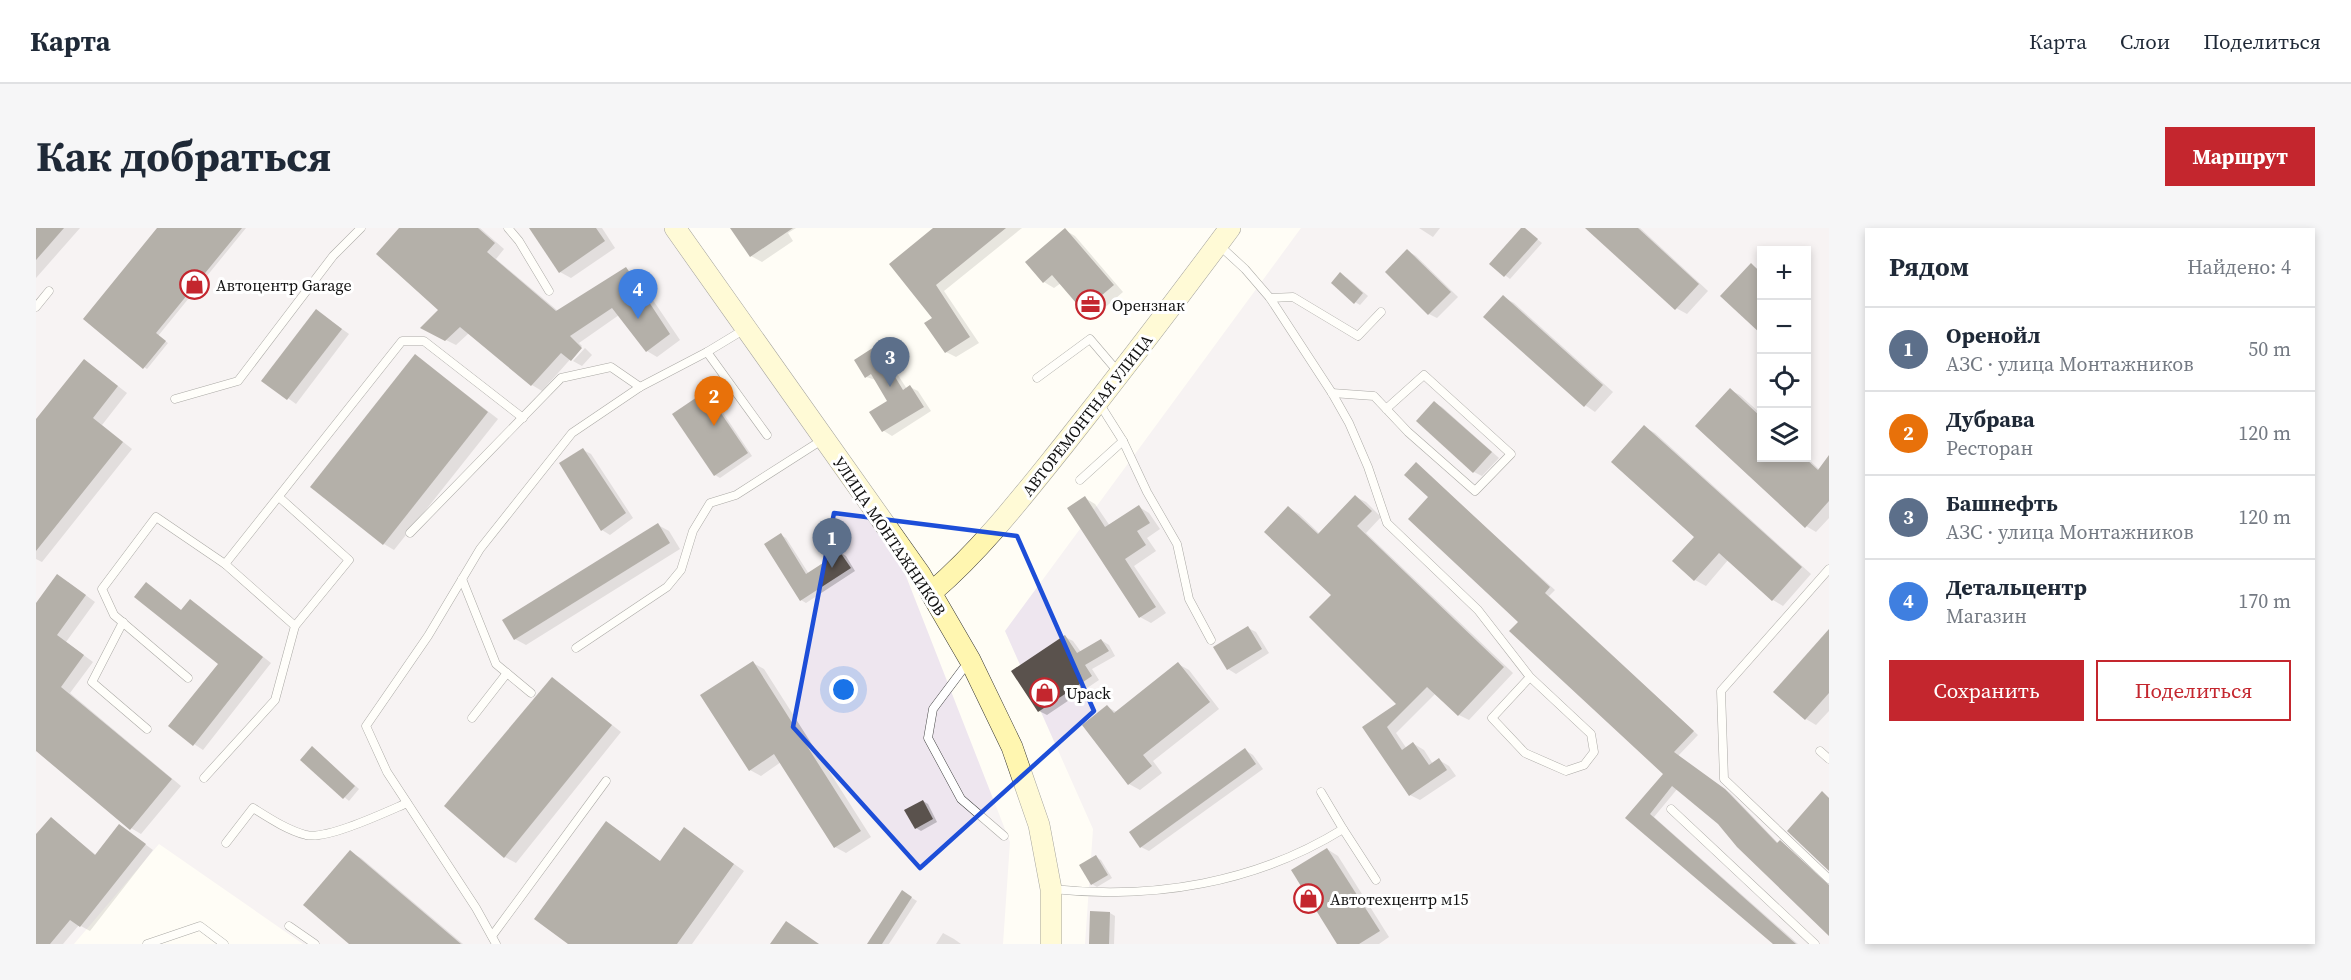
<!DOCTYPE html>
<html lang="ru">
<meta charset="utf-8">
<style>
:root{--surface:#fff;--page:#f6f6f7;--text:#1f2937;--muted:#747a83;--line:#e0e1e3;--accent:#c4262e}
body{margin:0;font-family:"Source Serif 4",serif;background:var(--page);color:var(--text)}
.controls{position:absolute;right:18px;top:18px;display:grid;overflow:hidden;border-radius:0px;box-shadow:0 3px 9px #0003}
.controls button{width:54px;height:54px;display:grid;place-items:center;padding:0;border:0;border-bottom:2px solid var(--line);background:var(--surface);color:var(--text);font:30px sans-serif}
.you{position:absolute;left:808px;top:462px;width:21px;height:21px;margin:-15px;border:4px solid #fff;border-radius:50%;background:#1a73e8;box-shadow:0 0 0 9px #1a73e833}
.badge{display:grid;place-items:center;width:39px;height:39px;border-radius:50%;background:var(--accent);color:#fff;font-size:20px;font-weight:700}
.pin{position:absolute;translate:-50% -50px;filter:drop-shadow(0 2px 3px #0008)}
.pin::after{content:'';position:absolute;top:32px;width:21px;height:18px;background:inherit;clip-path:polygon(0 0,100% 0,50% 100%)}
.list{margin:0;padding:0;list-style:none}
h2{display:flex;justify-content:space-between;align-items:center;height:78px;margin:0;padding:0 24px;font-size:26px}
h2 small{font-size:20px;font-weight:400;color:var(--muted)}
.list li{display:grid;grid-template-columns:39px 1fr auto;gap:18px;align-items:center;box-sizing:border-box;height:84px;padding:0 24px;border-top:2px solid var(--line)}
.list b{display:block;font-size:22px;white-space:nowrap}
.list p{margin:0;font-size:20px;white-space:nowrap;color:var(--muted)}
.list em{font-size:20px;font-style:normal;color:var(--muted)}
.actions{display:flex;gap:12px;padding:18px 24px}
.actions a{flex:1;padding:14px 0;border:2px solid var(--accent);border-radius:0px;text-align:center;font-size:21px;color:var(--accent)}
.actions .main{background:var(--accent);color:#fff}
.icon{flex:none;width:33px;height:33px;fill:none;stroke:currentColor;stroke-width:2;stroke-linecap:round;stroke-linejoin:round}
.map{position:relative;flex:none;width:1793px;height:716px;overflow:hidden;border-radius:0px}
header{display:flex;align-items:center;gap:36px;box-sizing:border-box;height:84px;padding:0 30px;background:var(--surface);border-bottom:2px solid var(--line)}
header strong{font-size:28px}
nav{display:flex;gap:33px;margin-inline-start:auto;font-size:21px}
.intro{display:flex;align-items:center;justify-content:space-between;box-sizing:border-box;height:144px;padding:0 36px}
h1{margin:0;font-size:42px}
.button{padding:15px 27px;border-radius:0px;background:var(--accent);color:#fff;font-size:21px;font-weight:700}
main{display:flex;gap:36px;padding:0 36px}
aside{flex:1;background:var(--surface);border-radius:0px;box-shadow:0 3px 9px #0003}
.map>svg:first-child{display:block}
.industrial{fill:#eee6ef;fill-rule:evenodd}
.shadow{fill:#0003}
.building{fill:#5a524d}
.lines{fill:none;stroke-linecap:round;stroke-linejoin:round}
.lane-casing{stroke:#444;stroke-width:9}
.secondary-casing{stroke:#333;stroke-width:22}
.lane{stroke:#fff;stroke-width:8}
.secondary{stroke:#fff6b0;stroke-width:21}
.marked{fill:none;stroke:#1d4ed8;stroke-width:4.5;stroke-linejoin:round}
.labels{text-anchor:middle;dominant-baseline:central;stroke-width:6;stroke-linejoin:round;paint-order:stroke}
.poi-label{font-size:16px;fill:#111;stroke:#fff;text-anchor:start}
.street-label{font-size:16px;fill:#111;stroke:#fff}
</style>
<header>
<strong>Карта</strong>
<nav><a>Карта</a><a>Слои</a><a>Поделиться</a></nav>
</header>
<div class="intro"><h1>Как добраться</h1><a class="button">Маршрут</a></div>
<main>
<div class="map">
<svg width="1793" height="716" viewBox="0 0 1793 716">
<rect width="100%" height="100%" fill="#fffdf5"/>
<g class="industrial">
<path d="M0,0h630l238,343 106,271 -7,102h-700l-144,-100 -85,100h-38z"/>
<path d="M1265,0h528v716h-744l8,-115 -88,-198zM1726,22h44v208h-44z"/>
</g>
<g class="shadow">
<path d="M0,0h44l-44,50z"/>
<path d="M123,0h87l-88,108 10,7 -21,26 -3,-2z"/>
<path d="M365,0h79l24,21 -8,10 62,52 68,-42 10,6 44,65 -23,17 -10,-6 -28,-36 -40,28 3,3 -40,45 -10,-6 -63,-52 -13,12 -24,-12 8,-23z"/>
<path d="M495,0h71l13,20 -44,30 -11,-6z"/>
<path d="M696,0h64l-8,5 5,8 -31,21 -11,-6z"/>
<path d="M899,0h87l-78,63 35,52 -23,14 -10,-5 -12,-34z"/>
<path d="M1383,0h21l-7,9z"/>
<path d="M1487,0l19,15 -32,36 -19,-15z"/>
<path d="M1560,0h44l68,63 -21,23 -11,-6z"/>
<path d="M1029,2l10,6 48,56 -28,24 -11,-6 -23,-27 -7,5 -10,-6z"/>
<path d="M1372,23l8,5 42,41 -21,21 -8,-4z"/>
<path d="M1715,37l11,6v60l-3,-2z"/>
<path d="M1310,49l22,19 -8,9 -5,-3z"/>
<path d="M1467,69l11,6 99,89 -18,20 -10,-7z"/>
<path d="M288,88l25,18 -53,70 -33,-24z"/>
<path d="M849,114l8,5 12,19 -9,6 11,17 3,-2 8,4 13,20 -39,25 -8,-5 -12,-19 17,-11 -13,-21 -10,-3z"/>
<path d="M549,120l7,7 -10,11 -9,-5z"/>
<path d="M380,128l82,63 -104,131 -10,-6z"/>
<path d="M49,133l42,32 -25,32 30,24 -90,113 -6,-3v-138z"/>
<path d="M1694,162l10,5 22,20v43l44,-1 14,13 9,-12v60l-13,14 -10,-6 -109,-100z"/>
<path d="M670,164l5,3 41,61 -32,22 -5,-3z"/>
<path d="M1398,175l8,4 57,51 -17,18 -8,-4 -56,-51z"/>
<path d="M1608,199l11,6 156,141 -28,32 -10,-6 -45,-40 -22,26 -11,-6 2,-44z"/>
<path d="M547,222l8,4 42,64 -23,17 -8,-5z"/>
<path d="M1380,236l139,126 -6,6 149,139 -20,21 52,37 49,51 50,41v49l-110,-111 -41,-35 -24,29 144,127h-22l-149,-126 38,-44 -145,-152 -90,-125z"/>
<path d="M1320,269l10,5 15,15 -15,16 147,140 -44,47 -10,-5 -23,-22 -40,40 11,16 7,-5 10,6 9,14 6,-4 10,6 7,10 -36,24 -10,-5 -46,-68 34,-23 -65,-109 -44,-87 10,6 21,20z"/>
<path d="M1049,270l10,6 15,22 29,-19 10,6 11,16 -13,9 9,13 -22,15 32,47 -15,10 -11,-6z"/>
<path d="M622,297l11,6 11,18 -154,96 -11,-6z"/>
<path d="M745,307l5,3 23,36 32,-21 5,3 9,15 -49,32 -5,-3z"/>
<path d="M32,354l27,20 -29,40 27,20 -23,31 111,93 -40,48 -10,-6 -95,-79v-144z"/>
<path d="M110,356l36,27 8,-10 9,5 72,57 -68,87 -9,-6 26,-80z"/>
<path d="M1212,400l8,4 13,21 -33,21 -8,-5z"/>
<path d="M1793,403v80l-13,14 -10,-6z"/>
<path d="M1029,409l8,4 8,11 20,-12 8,5 6,11 -23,13 7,11 -52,35 -8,-4z"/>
<path d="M717,435l11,6 107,168 -25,16 -11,-6 -54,-85 -20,14 -11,-6z"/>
<path d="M1142,436l11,6 30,39 -66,52 9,12 -22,17 -11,-6 -22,-77 10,5z"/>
<path d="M526,457l59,47 -105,131 -11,-6 -59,-51z"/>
<path d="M1209,522l8,5 10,14 -114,82 -8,-4z"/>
<path d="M281,523l42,38 -10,12 -47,-41z"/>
<path d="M887,573l5,3 9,18 -16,9 -5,-3z"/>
<path d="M15,591l45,36 24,-29 33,24 -63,81 -11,-6 -16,19h-27v-107z"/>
<path d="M649,601l59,42 -52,73h-122l-34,-25 125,-57z"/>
<path d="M1291,621l11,7 51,81 -10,7h-40l-46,-73z"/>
<path d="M314,624l11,6 102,86h-112l-46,-39z"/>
<path d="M1060,629l5,3 11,18 -15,9 -5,-3z"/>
<path d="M866,664l15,9 -28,43h-11l-7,-4z"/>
<path d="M1055,684l19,1 5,3 -1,28h-24z"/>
<path d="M907,705l11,6 7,5h-25z"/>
</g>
<g class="building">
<path d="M0,0h28l-28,32z"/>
<path d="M121,0h85l-86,105 10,8 -23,28 -60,-50z"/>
<path d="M363,0h79l17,15 -8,9 69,59 70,-44 44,67 -24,18 -34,-44 -42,28 12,12 -11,13 -10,-8 -30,33 -71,-59 -15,14 -25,-13 18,-18 -62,-56z"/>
<path d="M493,0h67l9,13 -46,32z"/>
<path d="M694,0h63l-43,29z"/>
<path d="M897,0h73l-70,57 34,52 -25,16 -21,-30 8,-5 -43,-54z"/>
<path d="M1029,0l49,57 -31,26 -31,-36 -9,8 -18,-21z"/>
<path d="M1485,0h4l13,11 -34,38 -15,-13z"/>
<path d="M1549,0h53l61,56 -24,26z"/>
<path d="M1371,21l44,43 -23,23 -43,-43z"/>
<path d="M1715,35l10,10v61l-41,-38z"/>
<path d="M1304,44l23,21 -9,11 -23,-21z"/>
<path d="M1467,67l100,90 -19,22 -101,-90z"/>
<path d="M280,81l26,20 -55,71 -26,-19z"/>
<path d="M849,112l13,22 -9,5 14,23 7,-5 14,22 -42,25 -13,-20 18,-11 -16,-27 -6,4 -11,-18z"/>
<path d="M379,126l73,58 -105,133 -73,-58z"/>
<path d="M48,131l34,27 -25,32 30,24 -87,109v-132z"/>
<path d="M1694,160l31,29v41h44l13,12 11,-15v46l-24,27 -110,-102z"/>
<path d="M670,163l42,62 -34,23 -42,-62z"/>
<path d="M1398,173l58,51 -19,21 -57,-52z"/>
<path d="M1608,197l158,142 -30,34 -53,-48 -25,28 -22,-20 22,-24 -83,-75z"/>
<path d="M547,220l43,65 -25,18 -42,-68z"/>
<path d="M1380,234l134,125 -5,6 149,138 -20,21 51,37 52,54 3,-3 49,45v51l-92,-89 -19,-23 -46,-38 -22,28 146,130h-23l-148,-126 38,-44 -154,-143 9,-9 -110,-103 20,-22 -24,-22z"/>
<path d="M1319,267l17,16 -15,15 147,141 -46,49 -31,-29 -40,40 15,23 11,-8 16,23 10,-7 8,12 -38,26 -47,-69 34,-23 -87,-87 22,-22 -67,-63 24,-26 30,28z"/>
<path d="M1049,268l20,31 34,-22 11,18 -13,8 9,14 -21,14 31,48 -17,11 -72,-110z"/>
<path d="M622,295l12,20 -156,97 -12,-20z"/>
<path d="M745,305l25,41 34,-22 11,16 -51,33 -36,-57z"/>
<path d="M21,346l29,21 -29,40 27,20 -23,32 111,92 -42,51 -94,-79v-148z"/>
<path d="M110,354l35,28 9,-11 73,58 -70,89 -25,-20 50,-62 -84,-67z"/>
<path d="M1212,398l14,23 -35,21 -14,-23z"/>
<path d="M1793,401v64l-24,27 -32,-28z"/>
<path d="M1029,407l12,18 24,-14 8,12 -24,14 7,11 -54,36 -27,-41z"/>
<path d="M717,433l108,170 -27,17 -60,-94 -25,17 -49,-76z"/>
<path d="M1142,434l32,40 -67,53 9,11 -24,19 -46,-60 25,-20 7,8z"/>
<path d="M516,449l60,48 -108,133 -60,-52z"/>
<path d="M276,518l43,40 -12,13 -43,-39z"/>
<path d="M1209,520l11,16 -116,84 -11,-16z"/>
<path d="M1786,563l7,7v73l-42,-40z"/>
<path d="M887,572l10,19 -18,10 -11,-19z"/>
<path d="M15,589l44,38 24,-31 27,20 -66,83 -10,-7 -20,24h-14v-110z"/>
<path d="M570,593l54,40 24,-34 50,37 -57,80h-109l-34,-25z"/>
<path d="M1291,620l53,83 -21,13h-22l-46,-74z"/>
<path d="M314,622l111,94h-112l-46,-39z"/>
<path d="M1060,627l12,20 -17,10 -12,-20z"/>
<path d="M866,662l10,7 -30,47h-15z"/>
<path d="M1054,683l20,1 -1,32h-20z"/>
<path d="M750,693l33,23h-49z"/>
</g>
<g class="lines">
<defs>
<g id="lane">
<path d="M472,0l11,13 30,50"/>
<path d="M1184,18l25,23 25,29 62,95 17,30 19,44 19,56 91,87 52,67 61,57 3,18 -10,13 -18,6 -41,-18 -33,-35 38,-41"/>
<path d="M1234,70l23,-1 65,39 23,-24"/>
<path d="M0,79l13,-16"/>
<path d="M671,124l60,83"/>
<path d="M1001,150l53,-39 29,34"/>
<path d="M1296,165l42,3 34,36 67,59 36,-37 -87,-79 -38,34"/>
<path d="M139,171l63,-18 95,-125 28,-28"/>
<path d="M1087,213l24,51 30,52 12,55 22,41"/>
<path d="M1044,252l43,-39 -24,-38"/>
<path d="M243,269l70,63 -54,66"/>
<path d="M374,305l151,-155 50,-11 29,20"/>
<path d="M1793,341l-108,122 3,88 105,100"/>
<path d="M426,351l34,85 35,29"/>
<path d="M87,394l-31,60 55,47"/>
<path d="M540,420l91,-61 14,-17 12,-39 17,-28 26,-8 86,-55"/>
<path d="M933,433l-36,48 -5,29 33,61 43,37"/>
<path d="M152,450l-74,-63 -12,-26 54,-72 69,47 177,-223h22l99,77"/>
<path d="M436,490l35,-45"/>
<path d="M1784,523l9,8"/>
<path d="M168,550l71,-78 20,-74 -70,-62"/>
<path d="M1285,564l22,37"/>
<path d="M1635,581l144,135"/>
<path d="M190,615l27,-35c16,10 34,22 53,27 21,5 80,-23 101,-32"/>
<path d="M1016,661c101,11 204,-6 291,-60l33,51"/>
<path d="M253,698l26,18"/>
<path d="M456,708l114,-155"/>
<path d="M111,716l53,-18 24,18"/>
<path d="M460,716l-20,-36 -89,-136 -21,-46 62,-90 52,-87 92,-116 68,-46 67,-35 38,-23"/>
</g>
<g id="secondary">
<path d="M639,0l245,346 50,86 42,87 27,78 12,64v55"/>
<path d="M896,364c50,-43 90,-95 131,-146 57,-72 112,-144 167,-218"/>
</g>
</defs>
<use href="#lane" class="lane-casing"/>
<use href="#secondary" class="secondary-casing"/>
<use href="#lane" class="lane"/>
<use href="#secondary" class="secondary"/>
</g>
<path d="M0 0H1793V716H0ZM798,285l183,23 77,175 -174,157 -127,-141z" fill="#fffdf5" fill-opacity=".55" fill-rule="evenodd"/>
<path class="marked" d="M798,285l183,23 77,175 -174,157 -127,-141z"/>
<defs>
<symbol id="shop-ring" viewBox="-11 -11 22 22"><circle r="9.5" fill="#fff" stroke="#c4262e" stroke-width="1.5"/><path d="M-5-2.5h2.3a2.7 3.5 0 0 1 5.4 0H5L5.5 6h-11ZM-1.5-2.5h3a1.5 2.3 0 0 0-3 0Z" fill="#c4262e"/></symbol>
<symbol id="office-ring" viewBox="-11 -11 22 22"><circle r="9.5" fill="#fff" stroke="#c4262e" stroke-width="1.5"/><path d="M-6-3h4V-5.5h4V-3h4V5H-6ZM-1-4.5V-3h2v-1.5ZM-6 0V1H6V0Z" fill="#c4262e"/></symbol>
</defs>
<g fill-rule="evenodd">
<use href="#shop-ring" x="142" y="40" width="33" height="33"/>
<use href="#office-ring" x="1038" y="60" width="33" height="33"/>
<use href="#shop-ring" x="992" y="448" width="33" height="33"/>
<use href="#shop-ring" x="1256" y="654" width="33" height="33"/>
</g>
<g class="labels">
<g class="poi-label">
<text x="180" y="57">Автоцентр Garage</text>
<text x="1076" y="77">Орензнак</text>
<text x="1030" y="465">Upack</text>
<text x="1294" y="671">Автотехцентр м15</text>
</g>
<g class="street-label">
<text transform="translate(1051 187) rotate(-52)">АВТОРЕМОНТНАЯ УЛИЦА</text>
<text transform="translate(854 308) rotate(56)">УЛИЦА МОНТАЖНИКОВ</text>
</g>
</g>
</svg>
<div class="controls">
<button>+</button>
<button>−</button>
<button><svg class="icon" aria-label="locate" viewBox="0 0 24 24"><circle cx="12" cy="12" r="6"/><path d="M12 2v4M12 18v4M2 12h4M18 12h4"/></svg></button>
<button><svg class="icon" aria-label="layers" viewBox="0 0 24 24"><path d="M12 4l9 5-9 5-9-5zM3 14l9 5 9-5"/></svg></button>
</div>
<div class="you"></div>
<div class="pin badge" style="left:796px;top:340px;background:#5c6f8a">1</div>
<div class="pin badge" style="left:678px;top:198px;background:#e8710a">2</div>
<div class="pin badge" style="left:854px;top:159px;background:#5c6f8a">3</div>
<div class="pin badge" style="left:602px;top:91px;background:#3f7fe0">4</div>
</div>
<aside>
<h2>Рядом<small>Найдено: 4</small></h2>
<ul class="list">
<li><span class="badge" style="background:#5c6f8a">1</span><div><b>Оренойл</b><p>АЗС · улица Монтажников</p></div><em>50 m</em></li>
<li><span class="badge" style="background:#e8710a">2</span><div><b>Дубрава</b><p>Ресторан</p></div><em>120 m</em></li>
<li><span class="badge" style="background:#5c6f8a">3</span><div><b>Башнефть</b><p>АЗС · улица Монтажников</p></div><em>120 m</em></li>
<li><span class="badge" style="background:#3f7fe0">4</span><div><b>Детальцентр</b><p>Магазин</p></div><em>170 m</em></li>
</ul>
<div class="actions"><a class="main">Сохранить</a><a>Поделиться</a></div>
</aside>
</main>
